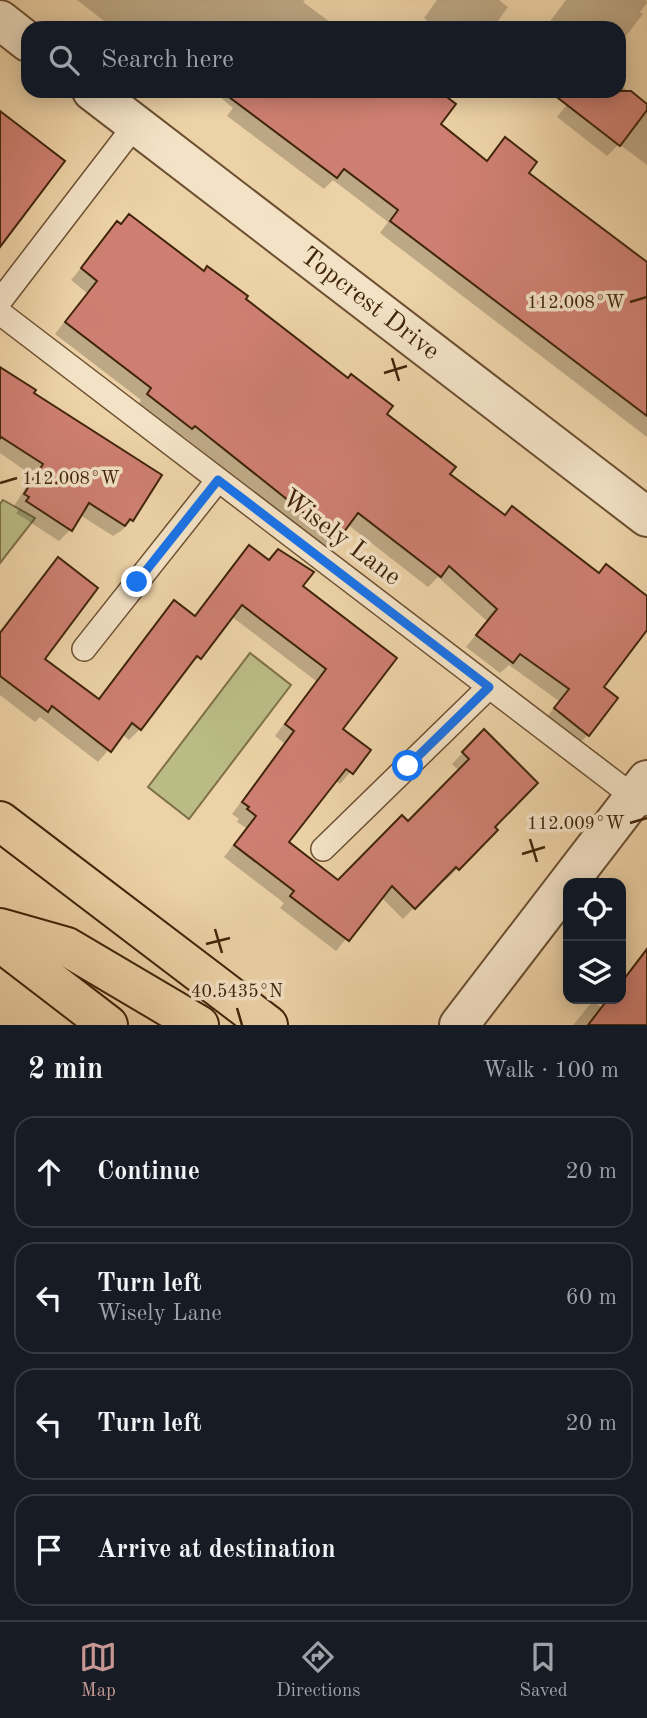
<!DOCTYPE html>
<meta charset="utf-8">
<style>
:root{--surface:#171b24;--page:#242831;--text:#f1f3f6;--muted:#9ea1a6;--line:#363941;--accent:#c59692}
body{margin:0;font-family:"Old Standard TT",serif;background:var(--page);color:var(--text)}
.controls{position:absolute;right:21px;bottom:21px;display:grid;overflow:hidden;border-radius:14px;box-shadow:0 4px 18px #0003}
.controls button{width:63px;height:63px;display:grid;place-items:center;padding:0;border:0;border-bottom:2px solid var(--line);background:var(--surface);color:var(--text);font:35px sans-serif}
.stop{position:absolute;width:21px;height:21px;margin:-16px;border:5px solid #1a73e8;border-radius:50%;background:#fff}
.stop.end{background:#1a73e8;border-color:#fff;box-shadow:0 2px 7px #0008}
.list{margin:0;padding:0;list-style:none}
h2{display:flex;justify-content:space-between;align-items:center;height:91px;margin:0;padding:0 28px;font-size:30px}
h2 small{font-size:23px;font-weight:400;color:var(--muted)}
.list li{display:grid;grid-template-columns:46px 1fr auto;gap:21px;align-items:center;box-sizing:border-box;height:112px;margin:0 14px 14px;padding:0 14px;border:2px solid var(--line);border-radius:21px}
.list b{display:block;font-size:26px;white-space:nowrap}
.list p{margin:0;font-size:23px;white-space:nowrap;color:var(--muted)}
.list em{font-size:23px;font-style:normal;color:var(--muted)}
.icon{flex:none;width:38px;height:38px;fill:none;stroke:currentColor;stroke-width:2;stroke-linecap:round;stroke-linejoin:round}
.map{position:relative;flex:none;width:647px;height:1025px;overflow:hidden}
.search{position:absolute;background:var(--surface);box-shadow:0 4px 18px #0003;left:21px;right:21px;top:21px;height:77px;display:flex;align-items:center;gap:18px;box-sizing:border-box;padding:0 24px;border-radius:21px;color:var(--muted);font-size:26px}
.sheet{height:595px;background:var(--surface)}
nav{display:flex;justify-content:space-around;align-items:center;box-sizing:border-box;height:98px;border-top:2px solid var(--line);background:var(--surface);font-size:19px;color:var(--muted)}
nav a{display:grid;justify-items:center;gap:4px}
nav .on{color:var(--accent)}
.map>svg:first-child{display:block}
.green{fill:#babb85;stroke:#7e7048;stroke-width:2}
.shadow{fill:#0003}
.building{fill:#ce7f71;stroke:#41250a;stroke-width:2}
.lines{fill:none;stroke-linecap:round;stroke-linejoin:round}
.service-casing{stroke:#6c5031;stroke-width:26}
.minor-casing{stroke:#6c5031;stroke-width:42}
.primary-casing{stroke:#41250a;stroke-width:42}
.service{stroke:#f3e2c6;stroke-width:23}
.minor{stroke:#f3e2c6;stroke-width:38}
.primary{stroke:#edd2a7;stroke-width:38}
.route{stroke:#1a73e8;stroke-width:9}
.ticks{fill:none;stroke:#41250a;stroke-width:2.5}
.labels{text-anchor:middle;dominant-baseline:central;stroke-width:7;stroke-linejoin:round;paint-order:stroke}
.street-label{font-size:26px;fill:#41250a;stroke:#f3e2c6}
.ticks-label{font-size:18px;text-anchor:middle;fill:#41250a;stroke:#f3e2c6;stroke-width:7;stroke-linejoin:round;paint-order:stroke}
</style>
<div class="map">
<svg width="647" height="1025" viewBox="0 0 647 1025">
<rect width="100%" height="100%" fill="#edd2a7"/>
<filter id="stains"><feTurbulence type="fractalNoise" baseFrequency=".00286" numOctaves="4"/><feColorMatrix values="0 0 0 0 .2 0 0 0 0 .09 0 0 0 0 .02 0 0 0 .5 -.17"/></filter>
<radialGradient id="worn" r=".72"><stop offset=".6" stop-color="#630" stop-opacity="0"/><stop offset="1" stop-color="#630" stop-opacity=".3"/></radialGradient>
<g class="green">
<path d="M3,500l32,18 -35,45v-59z"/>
<path d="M250,653l41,32 -102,134 -41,-32z"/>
</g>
<g class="shadow">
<path d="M77,0h228l-2,2 35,26h-225z"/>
<path d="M437,0h62l9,7 -15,21h-57l-12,-10z"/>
<path d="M566,0h80l1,3 -7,9 3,2 -24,31v-17h-74z"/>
<path d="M357,23l6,5h-11z"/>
<path d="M619,84l28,22v59l-28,-21 -12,12 -50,-39 16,-20 -8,-6h54z"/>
<path d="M213,91h224l2,33 47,38 19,-22 21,33 121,91v173l-267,-204 8,-11 -55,-42 -9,9 -97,-73 6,-8z"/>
<path d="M117,224l126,75 141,115 64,60 57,42 142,93v18l-45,60 -14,48 -12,11 -32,-25 15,-20 -50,-36 -9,8 -34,-26 21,-26 -49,-44 -10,10 -81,-63 -22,26 -142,-114 -3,3 -43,-33 4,-6 -86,-66 32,-41 -16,-13z"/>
<path d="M0,369l31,25 101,126 -11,11 -8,5 -33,-21 -10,15 -11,11 -43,-28 3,-4 -5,-3 19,-30 -33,-23z"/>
<path d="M249,547l146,112 -54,70 28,22 -29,33 -5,-4 -48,62 51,40 70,-59 51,-52 -7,-7 32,-33 9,96 3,3 -50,50 -2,-3 -41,42 -22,-22 -45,54 -56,-43 4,-5 -60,-46 22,-29 -9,-6 2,-3 -7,-5 52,-71 -9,-7 41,-55 -85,-65 -32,41 -12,11 -47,61 -11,11 -7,-6 -24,28 -58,-45 -5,5 -35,-27v-63l47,-62 11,-11 -16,100 55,41 66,-86 11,-11 20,14 44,-59z"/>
<path d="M647,947v78h-74l20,-24 8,6 7,-8h13v-17z"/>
</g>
<g class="building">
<path d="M221,91h218l17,13 -15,20 46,37 18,-24 32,25 -8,11 118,89v154l-257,-195 8,-11 -54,-41 -7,9z"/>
<path d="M549,91h82l16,13v6l-27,36z"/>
<path d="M0,111l65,50 -65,86z"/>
<path d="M129,214l75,57 3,-5 41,30 -2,3 102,79 3,-4 42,32 -6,8 69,53 -6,7 55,41 7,-9 87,67 7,-9 41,32v34l-43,57 14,11 -29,38 -35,-28 15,-19 -49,-35 -7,9 -37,-28 21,-26 -48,-43 -8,11 -83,-64 -20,27 -143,-114 -3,3 -45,-35 4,-6 -86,-66 32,-41 -16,-13 36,-47 4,3z"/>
<path d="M0,367l36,23 -2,3 128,82 -29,46 -3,-2 -5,7 -36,-23 -17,28 -46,-30 3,-4 -5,-3 19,-30 -42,-27 -1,2z"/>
<path d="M249,545l20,15 9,-11 36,23 -11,14 94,72 -54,71 28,21 -18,24 -7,-5 -57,73 49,38 64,-65 6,6 61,-62 -7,-7 22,-23 54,54 -43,44 3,3 -39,40 -3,-3 -41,42 -23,-23 -43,55 -59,-45 4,-5 -60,-46 22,-29 -9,-7 2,-2 -7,-5 52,-71 -9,-7 41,-55 -84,-64 -41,54 -4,-3 -56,74 -9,-7 -21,29 -59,-46 -4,6 -48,-36v-43l58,-76 40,31 -53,71 54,40 75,-99 21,16z"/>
<path d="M647,949v76h-59l20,-26h13v-16z"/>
</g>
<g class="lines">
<defs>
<g id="service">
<path d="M0,301l136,-177"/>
<path d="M0,313l643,491"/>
<path d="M84,649l134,-169"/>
<path d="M323,849l166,-162"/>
</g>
<g id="minor">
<path d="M0,20l28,22"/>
<path id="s1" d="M92,91l555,426"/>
<path d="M459,1025l188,-245"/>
</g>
<g id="primary">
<path d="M0,821l268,204"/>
<path d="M0,928l67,19 132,78"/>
<path d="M0,942l108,83"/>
</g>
</defs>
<use href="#service" class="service-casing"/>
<use href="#minor" class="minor-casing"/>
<use href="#primary" class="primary-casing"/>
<use href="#service" class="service"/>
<use href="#minor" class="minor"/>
<use href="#primary" class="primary"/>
</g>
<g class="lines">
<path class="route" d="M137,582l81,-102 271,207 -81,79"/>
</g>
<path class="ticks" d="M630,302l17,-5M392,358l7,23M384,373l23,-7M0,483l17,-5M630,823l17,-5M530,839l7,23M522,854l23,-7M215,929l7,24M206,944l24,-6M237,1008l5,17"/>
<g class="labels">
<g class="street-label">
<text stroke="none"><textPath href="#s1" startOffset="350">Topcrest Drive</textPath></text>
<text transform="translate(341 538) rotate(37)">Wisely Lane</text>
</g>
</g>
<g class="ticks-label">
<text x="576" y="308">112.008°W</text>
<text x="71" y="484">112.008°W</text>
<text x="576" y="829">112.009°W</text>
<text x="237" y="997">40.5435°N</text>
</g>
<rect width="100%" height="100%" filter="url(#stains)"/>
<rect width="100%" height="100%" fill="url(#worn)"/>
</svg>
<div class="controls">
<button><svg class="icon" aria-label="locate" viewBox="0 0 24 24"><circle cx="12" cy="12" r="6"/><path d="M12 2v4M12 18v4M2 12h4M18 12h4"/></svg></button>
<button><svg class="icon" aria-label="layers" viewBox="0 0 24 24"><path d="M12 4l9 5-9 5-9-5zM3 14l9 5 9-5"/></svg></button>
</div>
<div class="stop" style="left:408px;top:766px"></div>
<div class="stop end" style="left:137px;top:582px"></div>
<div class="search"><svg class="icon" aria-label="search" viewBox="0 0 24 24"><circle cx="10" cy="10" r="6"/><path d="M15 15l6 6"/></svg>Search here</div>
</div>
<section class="sheet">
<h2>2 min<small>Walk · 100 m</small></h2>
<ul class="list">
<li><svg class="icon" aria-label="ahead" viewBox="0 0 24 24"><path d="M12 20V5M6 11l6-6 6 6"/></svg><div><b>Continue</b></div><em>20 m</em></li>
<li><svg class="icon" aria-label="left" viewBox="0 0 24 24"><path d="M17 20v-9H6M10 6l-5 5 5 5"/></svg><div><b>Turn left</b><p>Wisely Lane</p></div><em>60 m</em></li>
<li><svg class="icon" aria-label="left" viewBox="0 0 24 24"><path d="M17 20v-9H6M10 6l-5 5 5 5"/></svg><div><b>Turn left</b></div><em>20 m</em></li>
<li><svg class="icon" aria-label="arrive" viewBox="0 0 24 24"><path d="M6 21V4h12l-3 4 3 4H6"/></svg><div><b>Arrive at destination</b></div></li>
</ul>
</section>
<nav>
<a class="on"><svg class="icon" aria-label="map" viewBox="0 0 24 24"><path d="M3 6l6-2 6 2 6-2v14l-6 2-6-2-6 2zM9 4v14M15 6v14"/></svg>Map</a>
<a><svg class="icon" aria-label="directions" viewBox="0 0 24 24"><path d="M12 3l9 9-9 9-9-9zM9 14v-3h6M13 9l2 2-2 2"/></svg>Directions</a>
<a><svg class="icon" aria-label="saved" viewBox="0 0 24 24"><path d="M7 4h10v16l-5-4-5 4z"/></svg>Saved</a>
</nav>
